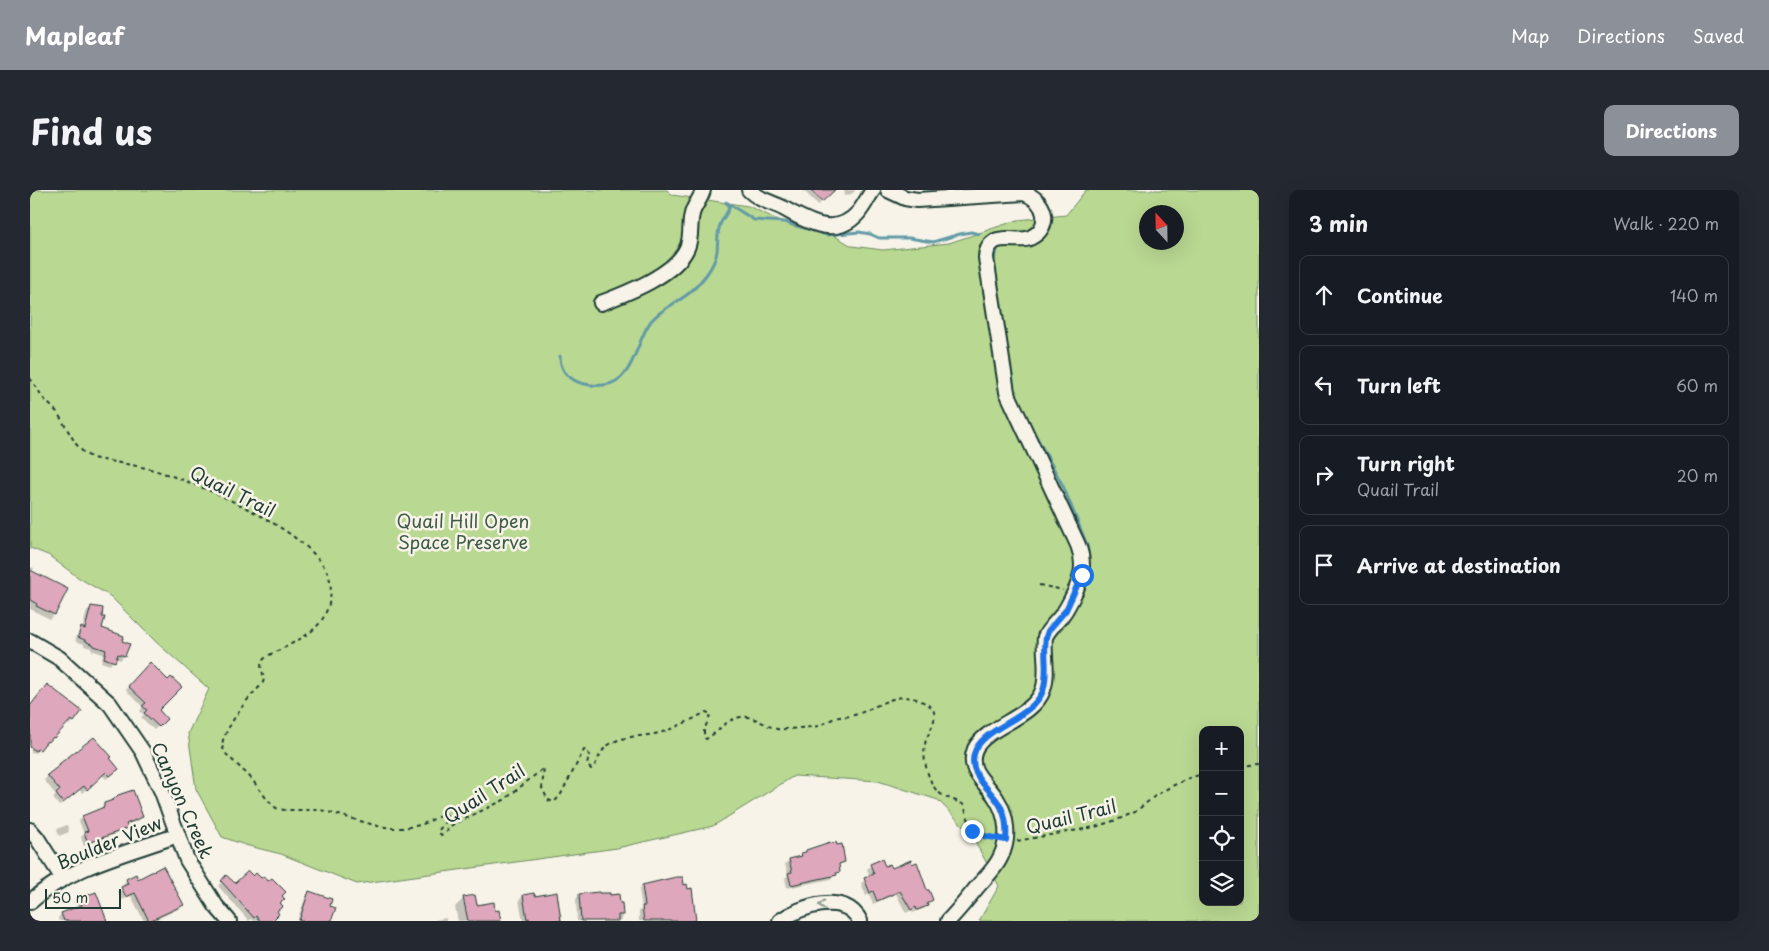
<!DOCTYPE html>
<meta charset="utf-8">
<style>
:root{--surface:#171b24;--page:#242831;--text:#f1f3f6;--muted:#9ea1a6;--line:#363941;--accent:#8c9099}
body{margin:0;font-family:"Playpen Sans",sans-serif;background:var(--page);color:var(--text)}
.controls{position:absolute;right:15px;bottom:15px;display:grid;overflow:hidden;border-radius:10px;box-shadow:0 5px 20px #0002}
.controls button{width:45px;height:45px;display:grid;place-items:center;padding:0;border:0;border-bottom:1px solid var(--line);background:var(--surface);color:var(--text);font:25px sans-serif}
.compass{position:absolute;left:1109px;top:15px;width:45px;height:45px;border-radius:50%;background:var(--surface);box-shadow:0 5px 20px #0002;rotate:338deg}
.scale{position:absolute;left:15px;bottom:12px;width:76px;box-sizing:border-box;padding-left:5px;border:2px solid #1f3d34;border-top:0;font-size:14px;line-height:18px;white-space:nowrap;color:#1f3d34;-webkit-text-stroke:4px #f7f3e8;paint-order:stroke}
.stop{position:absolute;width:15px;height:15px;margin:-11px;border:4px solid #1a73e8;border-radius:50%;background:#fff}
.stop.end{background:#1a73e8;border-color:#fff;box-shadow:0 1px 5px #0008}
.list{margin:0;padding:0;list-style:none}
h2{display:flex;justify-content:space-between;align-items:center;height:65px;margin:0;padding:0 20px;font-size:21px}
h2 small{font-size:16px;font-weight:400;color:var(--muted)}
.list li{display:grid;grid-template-columns:32px 1fr auto;gap:15px;align-items:center;box-sizing:border-box;height:80px;margin:0 10px 10px;padding:0 10px;border:1px solid var(--line);border-radius:10px}
.list b{display:block;font-size:19px;white-space:nowrap}
.list p{margin:0;font-size:16px;white-space:nowrap;color:var(--muted)}
.list em{font-size:16px;font-style:normal;color:var(--muted)}
.icon{flex:none;width:28px;height:28px;fill:none;stroke:currentColor;stroke-width:2;stroke-linecap:round;stroke-linejoin:round}
.map{position:relative;flex:none;width:1229px;height:731px;overflow:hidden;border-radius:10px}
header{display:flex;align-items:center;gap:30px;box-sizing:border-box;height:70px;padding:0 25px;background:var(--accent);color:#fff}
header strong{font-size:24px}
nav{display:flex;gap:28px;margin-inline-start:auto;font-size:18px}
.intro{display:flex;align-items:center;justify-content:space-between;box-sizing:border-box;height:120px;padding:0 30px}
h1{margin:0;font-size:35px}
.button{padding:12px 22px;border-radius:10px;background:var(--accent);color:#fff;font-size:18px;font-weight:700}
main{display:flex;gap:30px;padding:0 30px}
aside{flex:1;background:var(--surface);border-radius:10px;box-shadow:0 5px 20px #0002}
.map>svg:first-child{display:block}
.green{fill:#b9d891;stroke:#6c8a62;fill-rule:evenodd}
.shadow{fill:#0003}
.lines{fill:none;stroke-linecap:round;stroke-linejoin:round}
.stream{stroke:#649ba7;stroke-width:3}
.building{fill:#dea7bb;stroke:#1f3d34}
.minor-casing{stroke:#1f3d34;stroke-width:18}
.path{stroke:#1f3d34;stroke-width:2;stroke-dasharray:4 4;stroke-linecap:butt}
.minor{stroke:#f7f3e8;stroke-width:14}
.oneway{stroke:#8b988e}
.route{stroke:#1a73e8;stroke-width:6}
.labels{text-anchor:middle;dominant-baseline:central;stroke-width:5;stroke-linejoin:round;paint-order:stroke}
.street-label{font-size:18px;fill:#1f3d34;stroke:#f7f3e8}
.park-label{font-size:18px;fill:#3e5c47;stroke:#f7f3e8}
</style>
<header>
<strong>Mapleaf</strong>
<nav><a>Map</a><a>Directions</a><a>Saved</a></nav>
</header>
<div class="intro"><h1>Find us</h1><a class="button">Directions</a></div>
<main>
<div class="map">
<svg width="1229" height="731" viewBox="0 0 1229 731">
<rect width="100%" height="100%" fill="#f7f3e8"/>
<filter id="ink" filterUnits="userSpaceOnUse"><feTurbulence type="fractalNoise" baseFrequency=".02" numOctaves="2"/><feDisplacementMap in="SourceGraphic" scale="10" xChannelSelector="R" yChannelSelector="G"/><feConvolveMatrix kernelMatrix="1 2 1 2 8 2 1 2 1" color-interpolation-filters="sRGB"/></filter>
<g filter="url(#ink)">
<path class="green" d="M0,0h637l5,5 76,11 44,20 41,9 19,11 31,4 66,-7 69,-23 48,-5 20,-25h173v731h-280l20,-35 -28,-52 -33,-34 -60,-19 -84,-5 -81,50 -96,22 -260,36 -76,-30 -36,-9 -23,-8 -26,-48 -8,-56 21,-44 -53,-47 -46,-46 -31,-18 -31,-23 -18,-7zM1116,22h30v30h-30zM1173,540h37v172h-37z"/>
<g class="shadow">
<path d="M773,0h31l-16,15z"/>
<path d="M814,0h11v1l-4,3 -6,2z"/>
<path d="M0,377l4,1 -2,4 34,18 -12,25 -4,4 -20,-10z"/>
<path d="M61,417l10,22 20,13 7,3 -4,11 -4,4 -5,-2 -5,7 -9,-3 2,-8 -12,-4v-2l-7,-2v-2l-9,-3 3,-8 4,-4 5,-18z"/>
<path d="M120,474l7,46 9,9 -12,11 -13,-13 3,-2 -4,-4 3,-4 -17,-17z"/>
<path d="M14,499l29,32 -4,4 -2,-2 -17,18 -7,4 -8,8 -2,-1 -2,2 -1,-47z"/>
<path d="M64,548l15,20 5,15 -8,6 -4,-4 -20,18 -3,-4 -20,17 -6,-8 3,-3 -12,-15 16,-15z"/>
<path d="M74,614l38,13 -4,4 -12,4 1,3 -4,3 -39,15 -3,-9 3,-3 -5,-13 4,-4 17,-8z"/>
<path d="M37,635l2,7 -10,4 -2,-7z"/>
<path d="M777,661l36,11 -5,4 1,6 -8,7 -44,9 -2,-10 3,-3 -3,-11 4,-4 9,-2z"/>
<path d="M841,676l20,3 35,23 6,8 -9,9 -10,4 -1,-3 -6,3 -10,-19 -23,10 -4,-10 -3,2 -5,-13 9,-6 -3,-8z"/>
<path d="M196,687l9,8 46,11 -8,25h-20l-2,-2 -2,2 -31,-35z"/>
<path d="M97,690h11l44,25 -4,4 -25,12h-9l-13,-25 -9,4 -4,-8 6,-5 -1,-3z"/>
<path d="M613,696l52,35h-56v-10l3,-3 -3,-18z"/>
<path d="M280,702l18,15 3,11 3,1v2h-37l9,-25z"/>
<path d="M550,705l41,9 1,17h-45l-1,-22z"/>
<path d="M444,706l2,10 18,6 6,9h-42l-3,-14 8,-8z"/>
<path d="M493,706l11,2 25,15h2l1,8h-39l-4,-21z"/>
<path d="M51,710l24,21h-46l-1,-3 3,-4 17,-7 -1,-4z"/>
<path d="M416,728v3h-12l1,-1z"/>
</g>
<g class="lines">
<g class="stream">
<path d="M962,75l5,-14 -2,-3"/>
<path d="M530,166c0,12 6,21 18,26 8,3 17,4 26,3 31,-4 31,-43 47,-64 10,-12 24,-17 37,-27 12,-10 27,-27 29,-43 1,-8 0,-18 3,-26 2,-6 7,-11 9,-17l-3,-6 28,18 31,2 42,13 32,-3 11,2 9,4h30l24,4 27,-8 11,-2 8,2"/>
<path d="M992,220l41,76 24,59 2,12"/>
</g>
</g>
<g class="building">
<path d="M781,0h24l-13,12z"/>
<path d="M0,380l38,19 -13,26 -19,-9 1,-2 -7,-4z"/>
<path d="M61,416l12,2 -1,9h3l-3,11 22,8 -2,5 8,3 -5,12 -7,-2 -3,8 -11,-4 2,-8 -12,-4v-1l-7,-3v-1l-9,-4 3,-10 4,2z"/>
<path d="M120,472l18,18 3,-3 11,10 -23,23 8,9 -8,8 -15,-14 3,-3 -5,-4 4,-3 -18,-17z"/>
<path d="M17,494l35,27 -8,11 -3,-2 -17,18 -1,-1 -4,5 -2,-1 -7,9 -3,-1 -1,2 -6,-4v-41z"/>
<path d="M64,547l18,20 -2,1 9,11 -9,7 -4,-4 -19,18 -3,-4 -21,17 -7,-9 4,-4 -13,-15 13,-10 -1,-1z"/>
<path d="M103,600l10,27 -17,7 2,4 -40,15 -4,-11 4,-1 -6,-15 22,-9v-4l9,-3 5,-5z"/>
<path d="M800,652l1,2 5,-2 1,3 5,-1 3,18 -6,2 1,8 -4,1 1,2 -46,10 -3,-12 4,-1 -3,-13 13,-3 -1,-3 5,-1v-2z"/>
<path d="M852,669l3,7 5,-2 2,4 19,-8 1,4 5,-2 10,28h2l4,10 -6,3 1,3 -11,4 -1,-3 -5,3 -11,-19 -23,10 -4,-10 -3,2 -6,-15 10,-4 -4,-10z"/>
<path d="M133,676l21,39 -35,16 -14,-28 -9,4 -5,-10 7,-3 -2,-5 10,-5 2,5z"/>
<path d="M218,681l5,5 3,-3 5,5 3,-2 4,5 4,-3 14,14 -4,4 3,3 -5,4 3,3 -6,5 2,3 -7,7h-12l-4,-5 -2,2 -33,-37 5,-6 9,8z"/>
<path d="M646,687h7l1,8 3,-1 1,5 4,-1 4,33h-52l-2,-15h3l-3,-21z"/>
<path d="M279,701l23,8 -2,7 6,2 -5,13h-32z"/>
<path d="M66,702l11,29h-43l-3,-8 21,-8 -2,-7z"/>
<path d="M527,702l4,29h-31l-1,-3 -2,1 -4,-24 11,-2 1,3z"/>
<path d="M569,702v1h11v2l9,-1 1,9h2l1,12h-5v6h-37l-2,-27z"/>
<path d="M445,705l2,10 17,-3 1,9 4,-1 2,11h-33l-5,-24z"/>
</g>
<g class="lines">
<defs>
<g id="minor">
<path d="M719,0c10,10 22,12 34,18 24,13 52,31 75,5 6,-7 10,-16 15,-23"/>
<path d="M858,0l17,8 12,2 107,-7c22,7 29,34 6,45 -10,4 -24,-2 -35,3 -6,4 -9,10 -9,17l21,134 71,153c8,20 3,35 -6,53 -3,6 -6,12 -10,17 -6,8 -13,13 -17,22 -2,18 4,36 -2,53 -10,28 -57,36 -68,59 -9,22 11,33 21,49 11,17 14,40 5,58 -5,12 -15,21 -23,30 -10,12 -19,24 -30,35"/>
<path d="M571,113c26,-10 74,-28 86,-55 5,-11 2,-23 5,-34 2,-9 9,-15 11,-24"/>
<path d="M0,451l29,17 51,46 33,48 19,40 25,68 29,46 13,15"/>
<path d="M0,640l7,8 26,41"/>
<path d="M0,712c40,-36 98,-49 148,-67"/>
<path d="M750,731c21,-15 65,-30 80,0"/>
</g>
</defs>
<use href="#minor" class="minor-casing"/>
<g class="path">
<path d="M0,188l14,21 13,13 19,32 8,9 9,5c23,5 47,7 70,15 44,14 138,55 162,95 8,12 7,31 1,44 -8,20 -28,28 -46,38 -5,2 -12,5 -16,9 -8,8 4,17 -2,25 -4,5 -9,9 -13,14 -10,12 -20,27 -26,42l-1,6 3,7 25,24 16,21 10,10 8,2h37l57,16 14,2h11l18,-3 21,-10h4l2,4 -10,12 3,4 4,-2 7,-8 52,-25 40,-32 -2,20 6,12 6,2 6,-6 24,-46h3l2,5 -2,10 4,4c8,-6 7,-18 19,-25 14,-9 33,-7 49,-11 17,-5 32,-13 47,-21l5,2 -7,16v7l2,2c13,-7 18,-19 35,-22 13,-2 24,9 36,12 2,1 38,-2 41,-3 7,-2 14,-8 21,-9 5,-1 10,0 15,-2 22,-6 41,-25 65,-15 4,2 10,4 13,8 8,11 -5,25 -7,36 -3,13 3,37 12,47 7,7 19,9 27,14l8,26 13,5 10,1"/>
<path d="M1009,395l24,5"/>
<path d="M1210,576l19,-2"/>
<path d="M987,651l78,-14 24,-8 16,-7 20,-16 15,-9 19,-9 14,-4"/>
</g>
<use href="#minor" class="minor"/>
</g>
<defs><path id="oneway-chevron" d="M-2-3.5L2.5 0L-2 3.5" fill="none" stroke-width="1.6" stroke-linecap="round" stroke-linejoin="round" transform="scale(1.25)"/></defs>
<use class="oneway" href="#oneway-chevron" transform="translate(792 715) rotate(176)"/>
</g>
<g class="lines" filter="url(#ink)">
<path class="route" d="M942,641l12,5 22,4c1,-11 0,-23 -5,-33 -9,-18 -33,-30 -27,-53 7,-27 57,-34 69,-63 6,-18 0,-36 3,-54l2,-6 18,-21 16,-35"/>
</g>
<g class="labels">
<g class="street-label">
<text transform="translate(203 301) rotate(26)">Quail Trail</text>
<text transform="translate(454 603) rotate(-33)">Quail Trail</text>
<text transform="translate(153 610) rotate(66)">Canyon Creek</text>
<text transform="translate(1041 626) rotate(-14)">Quail Trail</text>
<text transform="translate(79 652) rotate(-22)">Boulder View</text>
</g>
<g class="park-label">
<text x="433" y="330">Quail Hill Open<tspan x="433" dy="21">Space Preserve</tspan></text>
</g>
</g>
</svg>
<div class="controls">
<button>+</button>
<button>−</button>
<button><svg class="icon" aria-label="locate" viewBox="0 0 24 24"><circle cx="12" cy="12" r="6"/><path d="M12 2v4M12 18v4M2 12h4M18 12h4"/></svg></button>
<button><svg class="icon" aria-label="layers" viewBox="0 0 24 24"><path d="M12 4l9 5-9 5-9-5zM3 14l9 5 9-5"/></svg></button>
</div>
<svg class="compass" viewBox="-18 -18 36 36"><path d="M0-13l5 13h-10z" fill="#e53935"/><path d="M0 13l5-13h-10z" fill="#9ea1a6"/></svg>
<div class="scale">50 m</div>
<div class="stop" style="left:1052px;top:385px"></div>
<div class="stop end" style="left:942px;top:641px"></div>
</div>
<aside>
<h2>3 min<small>Walk · 220 m</small></h2>
<ul class="list">
<li><svg class="icon" aria-label="ahead" viewBox="0 0 24 24"><path d="M12 20V5M6 11l6-6 6 6"/></svg><div><b>Continue</b></div><em>140 m</em></li>
<li><svg class="icon" aria-label="left" viewBox="0 0 24 24"><path d="M17 20v-9H6M10 6l-5 5 5 5"/></svg><div><b>Turn left</b></div><em>60 m</em></li>
<li><svg class="icon" aria-label="right" viewBox="0 0 24 24"><path d="M7 20v-9h11M14 6l5 5-5 5"/></svg><div><b>Turn right</b><p>Quail Trail</p></div><em>20 m</em></li>
<li><svg class="icon" aria-label="arrive" viewBox="0 0 24 24"><path d="M6 21V4h12l-3 4 3 4H6"/></svg><div><b>Arrive at destination</b></div></li>
</ul>
</aside>
</main>
